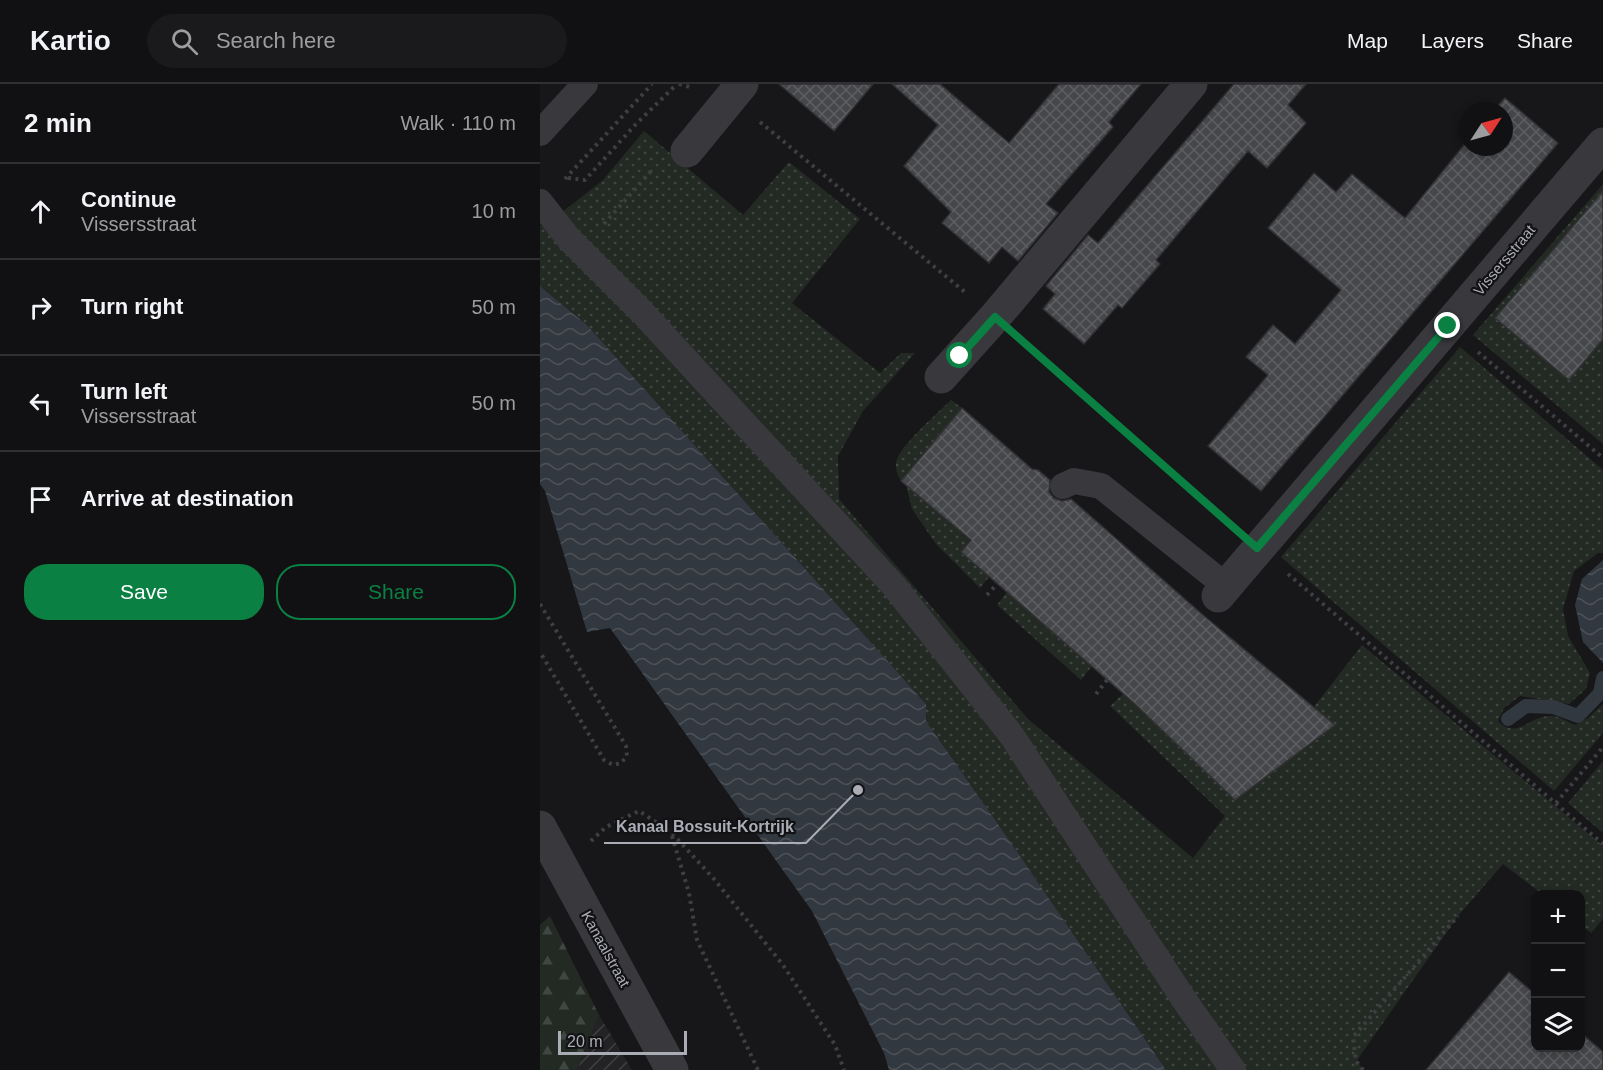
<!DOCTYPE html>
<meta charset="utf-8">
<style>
:root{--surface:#111012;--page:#1a191b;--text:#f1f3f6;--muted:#9c9d9f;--line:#303032;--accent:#0b8043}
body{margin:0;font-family:Arial,sans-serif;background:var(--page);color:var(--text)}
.controls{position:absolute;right:18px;bottom:18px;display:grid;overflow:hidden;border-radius:12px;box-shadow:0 3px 9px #0003}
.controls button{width:54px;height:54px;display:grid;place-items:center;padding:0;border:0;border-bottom:2px solid var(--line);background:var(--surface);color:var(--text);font:30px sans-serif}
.compass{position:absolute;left:919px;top:18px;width:54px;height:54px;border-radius:50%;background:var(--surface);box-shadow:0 3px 9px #0003;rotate:54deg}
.scale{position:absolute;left:18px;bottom:15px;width:129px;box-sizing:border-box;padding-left:6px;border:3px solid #aaadb6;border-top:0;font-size:16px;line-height:21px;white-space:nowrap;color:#aaadb6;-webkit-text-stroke:4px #121113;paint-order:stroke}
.stop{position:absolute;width:18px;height:18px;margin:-14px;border:4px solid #0b8043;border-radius:50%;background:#fff}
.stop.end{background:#0b8043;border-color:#fff;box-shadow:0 2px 6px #0008}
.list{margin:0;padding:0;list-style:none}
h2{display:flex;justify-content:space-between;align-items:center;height:78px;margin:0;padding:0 24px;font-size:26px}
h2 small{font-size:20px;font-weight:400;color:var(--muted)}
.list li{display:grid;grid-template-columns:39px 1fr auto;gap:18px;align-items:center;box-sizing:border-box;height:96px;padding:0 24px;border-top:2px solid var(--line)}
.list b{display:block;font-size:22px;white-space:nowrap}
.list p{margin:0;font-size:20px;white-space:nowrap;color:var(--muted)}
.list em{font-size:20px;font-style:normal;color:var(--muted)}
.actions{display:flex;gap:12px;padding:18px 24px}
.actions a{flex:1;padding:14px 0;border:2px solid var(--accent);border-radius:24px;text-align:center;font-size:21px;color:var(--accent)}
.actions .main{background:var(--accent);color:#fff}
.icon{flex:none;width:33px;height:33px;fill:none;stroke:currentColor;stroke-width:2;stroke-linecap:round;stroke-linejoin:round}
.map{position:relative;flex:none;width:1063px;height:986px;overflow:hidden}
header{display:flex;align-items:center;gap:36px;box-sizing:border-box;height:84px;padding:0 30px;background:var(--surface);border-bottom:2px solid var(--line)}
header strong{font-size:28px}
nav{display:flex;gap:33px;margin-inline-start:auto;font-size:21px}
.search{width:420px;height:54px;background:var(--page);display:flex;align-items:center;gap:15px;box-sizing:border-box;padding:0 21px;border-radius:33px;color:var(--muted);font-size:22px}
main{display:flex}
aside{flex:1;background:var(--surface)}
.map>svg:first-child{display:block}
.industrial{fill:url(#industrial-furrows)}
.grass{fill:url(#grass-dots)}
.forest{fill:url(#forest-firs)}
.water{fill:url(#water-waves)}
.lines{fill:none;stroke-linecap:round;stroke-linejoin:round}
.stream{stroke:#31383f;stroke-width:14}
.building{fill:url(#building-cross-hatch);stroke:#313134;stroke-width:1.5}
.path{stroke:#3e3f43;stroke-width:4;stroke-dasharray:3 4.5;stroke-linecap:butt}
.service{stroke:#38383d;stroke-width:26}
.minor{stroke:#38383d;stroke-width:33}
.tertiary{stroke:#38383d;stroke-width:33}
.route{stroke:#0b8043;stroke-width:8}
.labels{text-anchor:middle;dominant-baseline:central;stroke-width:4.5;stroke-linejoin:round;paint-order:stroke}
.street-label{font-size:15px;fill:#aaadb6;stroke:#121113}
.leader{fill:none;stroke:#aaadb6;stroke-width:2}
.callout-dot{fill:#aaadb6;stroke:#121113;stroke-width:2}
.callout-label{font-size:16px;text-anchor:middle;font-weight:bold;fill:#aaadb6;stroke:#121113;stroke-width:4.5;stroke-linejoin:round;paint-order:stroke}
</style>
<header>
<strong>Kartio</strong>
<div class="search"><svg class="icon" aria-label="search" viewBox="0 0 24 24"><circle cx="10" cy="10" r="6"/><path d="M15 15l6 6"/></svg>Search here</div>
<nav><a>Map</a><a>Layers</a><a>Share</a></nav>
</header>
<main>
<aside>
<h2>2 min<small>Walk · 110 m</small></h2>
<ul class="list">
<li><svg class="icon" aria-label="ahead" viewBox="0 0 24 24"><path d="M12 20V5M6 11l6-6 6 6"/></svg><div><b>Continue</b><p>Vissersstraat</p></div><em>10 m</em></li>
<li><svg class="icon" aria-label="right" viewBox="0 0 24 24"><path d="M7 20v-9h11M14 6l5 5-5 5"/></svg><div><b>Turn right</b></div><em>50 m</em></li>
<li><svg class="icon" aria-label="left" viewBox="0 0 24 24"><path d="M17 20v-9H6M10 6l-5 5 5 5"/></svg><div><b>Turn left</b><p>Vissersstraat</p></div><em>50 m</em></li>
<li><svg class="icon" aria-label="arrive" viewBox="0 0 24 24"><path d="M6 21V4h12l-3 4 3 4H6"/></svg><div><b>Arrive at destination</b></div></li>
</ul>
<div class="actions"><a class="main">Save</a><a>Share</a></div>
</aside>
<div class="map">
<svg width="1063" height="986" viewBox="0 0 1063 986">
<defs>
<pattern id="industrial-furrows" width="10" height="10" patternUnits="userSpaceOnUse" patternTransform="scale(1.5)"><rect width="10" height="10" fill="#232325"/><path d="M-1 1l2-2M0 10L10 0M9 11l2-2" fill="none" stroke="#404042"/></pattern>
<pattern id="grass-dots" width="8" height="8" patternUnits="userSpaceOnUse" patternTransform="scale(1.5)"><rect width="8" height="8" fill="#232a24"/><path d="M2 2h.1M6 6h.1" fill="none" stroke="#404642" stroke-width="1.8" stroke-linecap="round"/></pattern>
<pattern id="forest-firs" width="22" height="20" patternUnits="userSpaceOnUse" patternTransform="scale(1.5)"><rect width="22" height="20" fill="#232a24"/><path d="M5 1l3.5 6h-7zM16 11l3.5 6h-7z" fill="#404642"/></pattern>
<pattern id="water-waves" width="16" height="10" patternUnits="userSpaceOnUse" patternTransform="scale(1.5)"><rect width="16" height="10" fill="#31383f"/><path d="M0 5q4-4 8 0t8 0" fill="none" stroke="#4c5258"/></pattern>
<pattern id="building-cross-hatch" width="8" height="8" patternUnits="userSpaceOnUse" patternTransform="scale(1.5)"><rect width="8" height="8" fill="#46474a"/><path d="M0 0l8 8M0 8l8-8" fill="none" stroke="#5e5f62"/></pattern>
</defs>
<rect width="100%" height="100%" fill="#171618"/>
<path class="industrial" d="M59,931l33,55h-55z"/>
<g class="grass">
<path d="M104,47l99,84 46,-53 71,57 -68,84 88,70 21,-20h14l-52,58 -25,45 1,43 189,220 165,139 32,-42 -115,-110 14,-13 111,107 99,-74 -21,-18 49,-63 241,201v73l-12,14 -10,-8 -1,-31h-38l-39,-30 -45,52 -101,144 6,10h-197l-152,-223 -88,-126v-17l-338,-378 -48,-40v-62l3,3 59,-46z"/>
<path d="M1063,100v260l-130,-109z"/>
<path d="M920,263l143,123v83h-5l-24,18 -11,38 5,27 22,37 -4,16 -17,15 -49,-8 -16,12 -6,13c19,20 32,-7 54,-5 7,0 16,6 23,9l13,-7 15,-14v29l-49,58 -273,-234z"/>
<path d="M411,316l11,8 -61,73c-3,-6 -6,-11 -5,-18 2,-16 42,-50 55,-63z"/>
<path d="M366,401l64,54 -9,13 28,25 -9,11 -44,-44 -24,-35z"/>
<path d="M467,508l85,74 -11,14 -84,-75z"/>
<path d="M1063,677v72l-35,-30z"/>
</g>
<path class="forest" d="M10,832l49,99 -22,55h-37v-145z"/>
<g class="water">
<path d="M0,202l48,40 338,378v17l88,126 152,223h-277l-5,-17 -72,-142 -202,-283 -23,4 -42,-141 -5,-7z"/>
<path d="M1063,476v103l-20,-21 -8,-37 7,-26z"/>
</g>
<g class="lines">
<path class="stream" d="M968,635l18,-13 27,1 25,9 22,-23 3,-15"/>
</g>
<g class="building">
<path d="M239,0h94l-39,47z"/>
<path d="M352,0h48l69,59 50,-59h82l-32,38 4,5 -67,77 12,9 -40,48 -16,-14 -13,16 -47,-40 9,-11 -47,-46 34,-41z"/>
<path d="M694,0h72l-18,21 18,18 -39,45 -19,-17 -92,109 4,4 -38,44 -4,-3 -34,39 -41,-35 12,-15 -9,-8 42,-51 10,8z"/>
<path d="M965,14l53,45 -297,348 -53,-45 60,-71 -22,-18 27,-32 22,19 46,-54 -73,-62 46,-55 22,19 16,-18 53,44 63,-78v7h36v-36h-11z"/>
<path d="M1063,107v148l-34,41 -74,-62z"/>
<path d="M422,324l70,61 6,1 12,10 -1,12 5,6 8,3 9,-2 132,116 132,110 -100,75 -100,-96 -174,-152 10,-12 -70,-59z"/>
<path d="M969,888l27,23v52h45v-14l22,19v18h-177z"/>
</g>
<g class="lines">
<g class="path">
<path d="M139,0l11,3"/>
<path d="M220,38l206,171"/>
<path d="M28,94l17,2 51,-56 41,-40"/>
<path d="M25,95l87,-95"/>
<path d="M64,140l49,-55"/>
<path d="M484,259l206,181"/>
<path d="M938,268l125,106"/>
<path d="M748,490l315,270"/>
<path d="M447,511l10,-11"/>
<path d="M0,520l86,142 1,10 -6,7 -8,2 -9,-5 -64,-108"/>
<path d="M556,610l11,-14"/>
<path d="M1016,719l47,-56"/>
<path d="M132,752l17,57 8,47 61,130"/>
<path d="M51,757l15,-14 33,-16 32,21 43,47 69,86 52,80 9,25"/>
<path d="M823,986l-7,-9 -3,-24 105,-121"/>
</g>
<g class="service">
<path d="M0,49l45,-49"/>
<path d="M0,118l29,37 73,73 252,274 118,150 173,265 48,69"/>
<path d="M523,402l11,-5 27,5 125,100"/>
</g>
<g class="minor">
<path d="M147,67l55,-67"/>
<path d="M401,293l54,-60 196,-233"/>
<path d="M678,512l385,-452"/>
</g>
<path class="tertiary" d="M0,743l132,243"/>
</g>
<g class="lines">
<path class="route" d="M420,272l35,-39 262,231 191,-222"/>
</g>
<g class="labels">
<g class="street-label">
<text transform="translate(964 176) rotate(-50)">Vissersstraat</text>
<text transform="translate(66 865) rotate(61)">Kanaalstraat</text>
</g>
</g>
<path class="leader" d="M318 706L266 759H64"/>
<circle class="callout-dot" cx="318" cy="706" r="6"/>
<g class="callout-label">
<text x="165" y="748">Kanaal Bossuit-Kortrijk</text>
</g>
</svg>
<div class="controls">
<button>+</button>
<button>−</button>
<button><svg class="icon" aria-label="layers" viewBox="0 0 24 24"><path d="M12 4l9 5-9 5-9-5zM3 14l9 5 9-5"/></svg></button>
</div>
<svg class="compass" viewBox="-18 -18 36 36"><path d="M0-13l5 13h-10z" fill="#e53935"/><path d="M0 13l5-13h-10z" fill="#9c9d9f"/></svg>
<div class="scale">20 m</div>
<div class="stop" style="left:420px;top:272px"></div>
<div class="stop end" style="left:908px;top:242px"></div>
</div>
</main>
